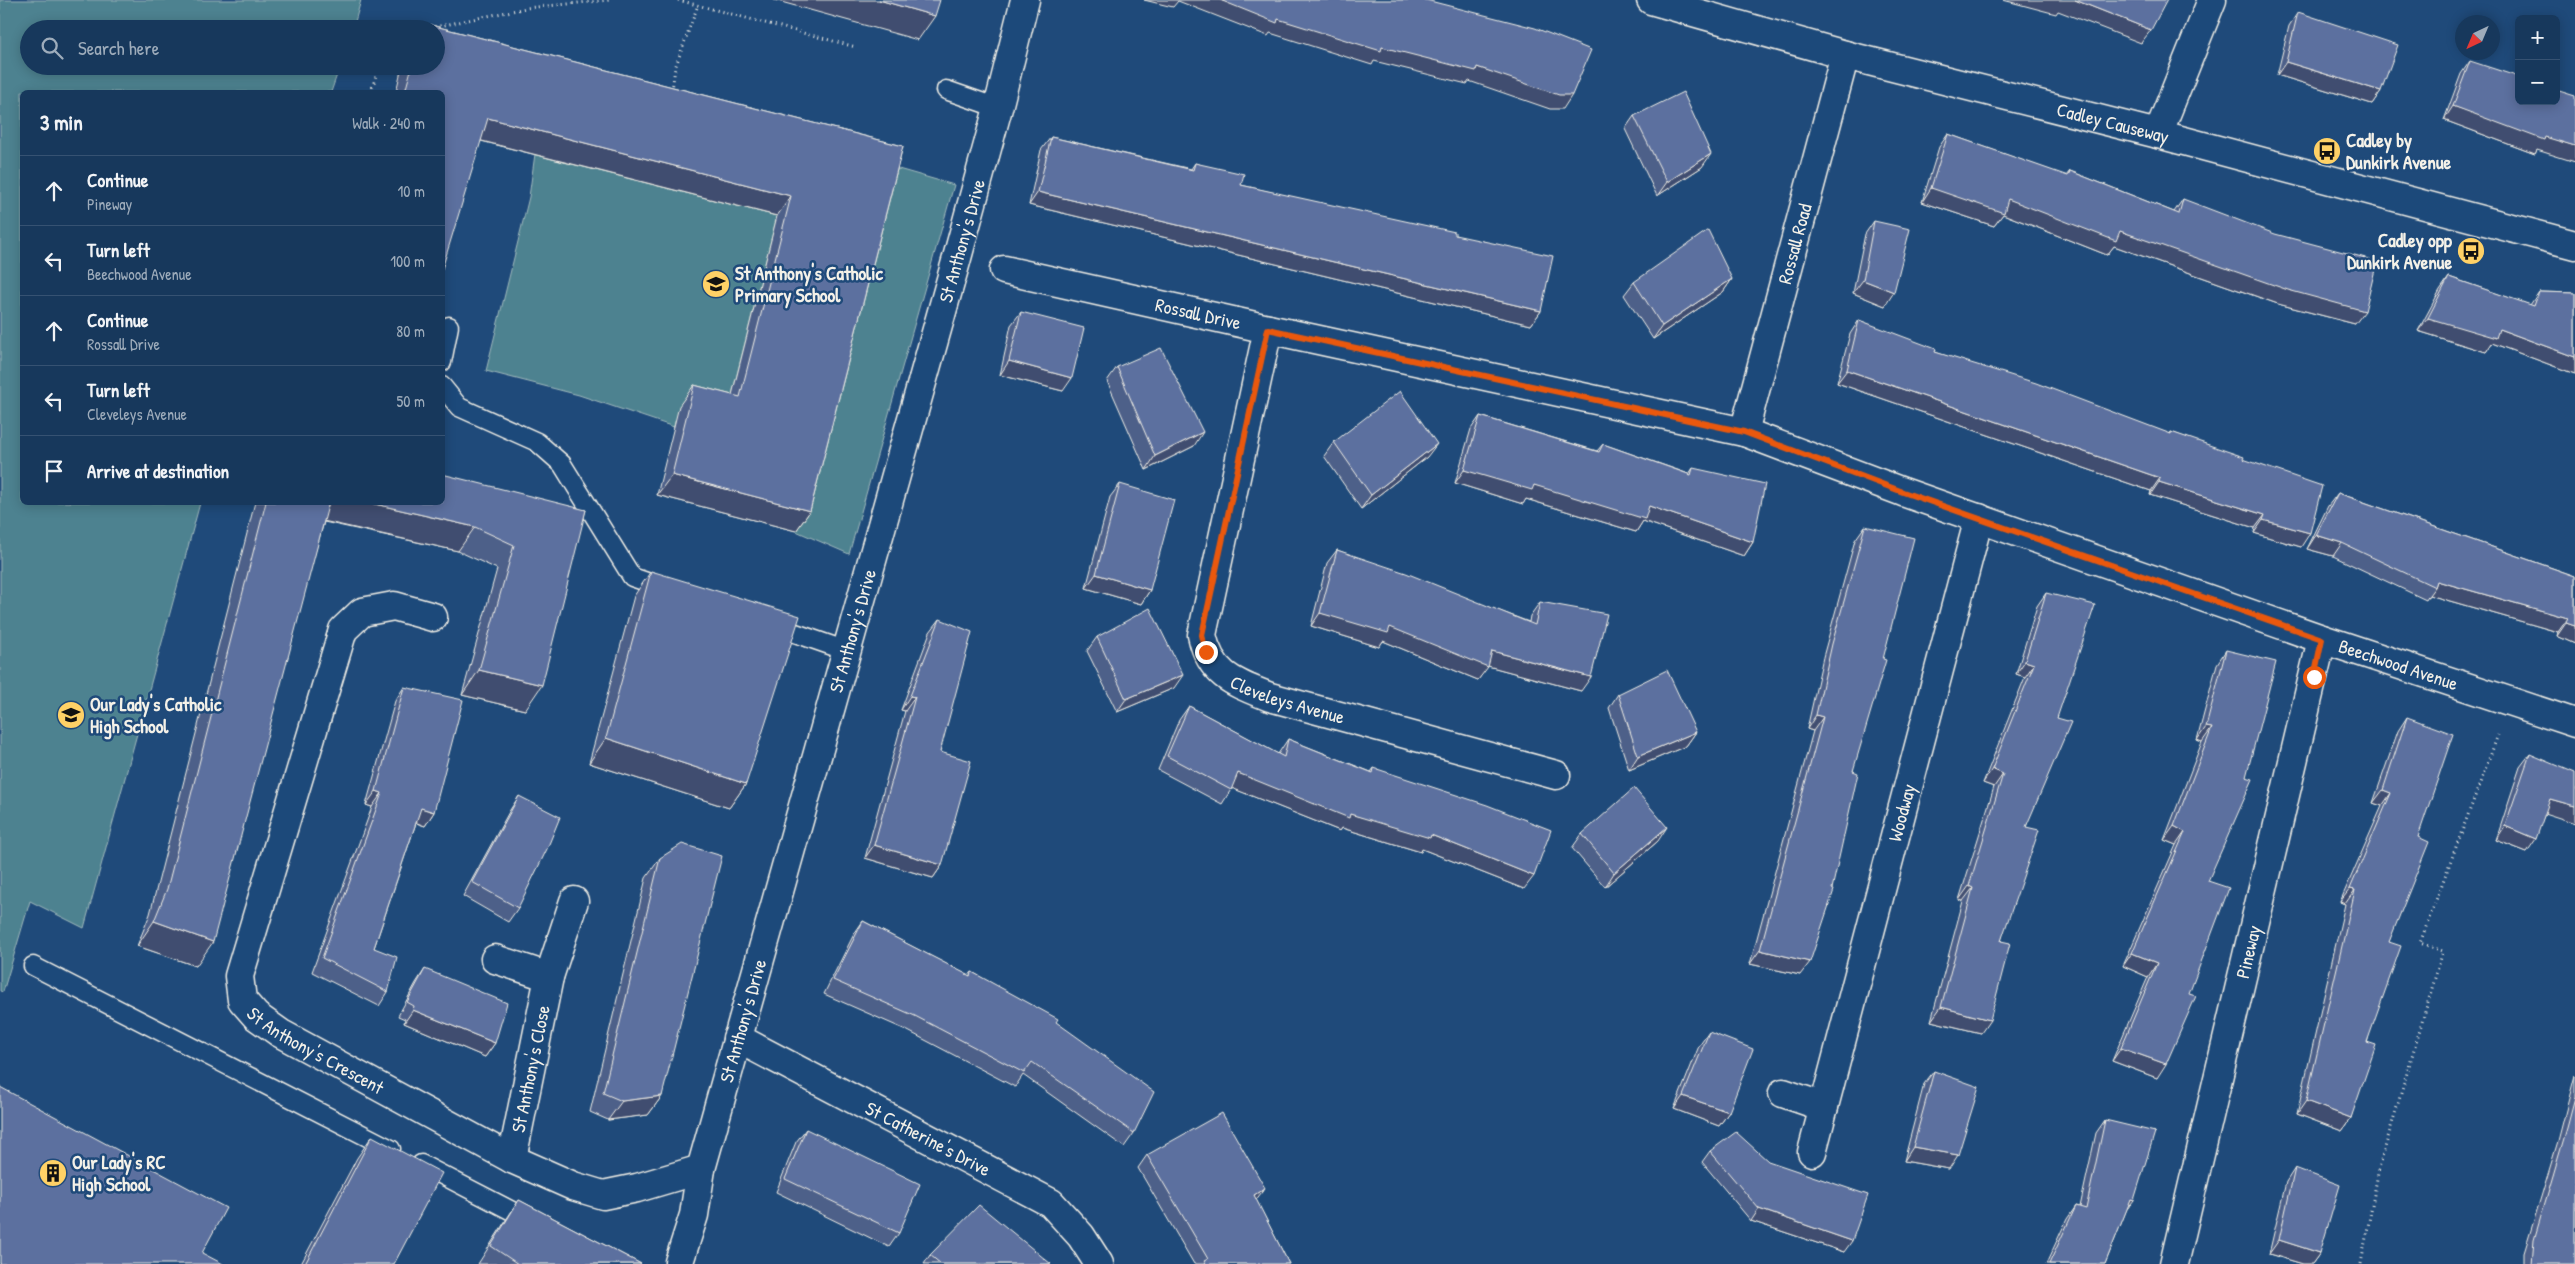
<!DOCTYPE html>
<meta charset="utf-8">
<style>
:root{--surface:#17385c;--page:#244365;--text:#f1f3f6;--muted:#9eacbb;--line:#365272}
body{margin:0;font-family:"Patrick Hand",sans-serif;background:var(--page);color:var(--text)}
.controls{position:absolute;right:15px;top:15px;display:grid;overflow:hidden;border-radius:8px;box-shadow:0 2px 12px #0003}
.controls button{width:45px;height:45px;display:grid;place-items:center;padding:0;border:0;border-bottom:1px solid var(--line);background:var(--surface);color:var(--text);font:25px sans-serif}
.compass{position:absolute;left:2455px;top:15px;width:45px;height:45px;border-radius:50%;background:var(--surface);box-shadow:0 2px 12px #0003;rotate:224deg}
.stop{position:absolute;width:15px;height:15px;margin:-11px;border:4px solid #ea580c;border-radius:50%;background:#fff}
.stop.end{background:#ea580c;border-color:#fff;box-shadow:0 1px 5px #0008}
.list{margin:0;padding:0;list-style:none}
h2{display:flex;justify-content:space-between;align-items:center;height:65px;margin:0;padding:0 20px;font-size:21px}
h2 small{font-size:16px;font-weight:400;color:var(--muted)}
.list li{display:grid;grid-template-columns:32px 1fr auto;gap:15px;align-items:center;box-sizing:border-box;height:70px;padding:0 20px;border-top:1px solid var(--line)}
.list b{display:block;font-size:19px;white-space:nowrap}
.list p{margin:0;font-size:16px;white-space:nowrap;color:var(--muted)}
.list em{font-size:16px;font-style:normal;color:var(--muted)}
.icon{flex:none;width:28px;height:28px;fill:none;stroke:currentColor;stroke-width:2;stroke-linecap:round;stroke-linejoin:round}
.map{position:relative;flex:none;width:2575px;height:1264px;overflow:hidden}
.search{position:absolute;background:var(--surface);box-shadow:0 2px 12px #0003;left:20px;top:20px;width:425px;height:55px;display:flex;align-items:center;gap:12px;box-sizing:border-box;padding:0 18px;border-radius:28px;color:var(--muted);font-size:19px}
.panel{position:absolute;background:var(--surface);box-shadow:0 2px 12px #0003;left:20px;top:90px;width:425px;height:415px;border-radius:8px}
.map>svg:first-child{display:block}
.green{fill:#4e8290;stroke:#a1babc}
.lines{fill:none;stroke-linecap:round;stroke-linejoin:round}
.service-casing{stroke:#f4f1e8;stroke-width:21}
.minor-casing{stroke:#f4f1e8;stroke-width:31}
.tertiary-casing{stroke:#f4f1e8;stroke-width:31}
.path{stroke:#f4f1e8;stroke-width:3;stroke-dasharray:1 4;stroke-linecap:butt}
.service{stroke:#1f4a7a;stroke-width:18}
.minor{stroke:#1f4a7a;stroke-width:28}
.tertiary{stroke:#1f4a7a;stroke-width:28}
.wall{fill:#4e6089;stroke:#f4f1e8}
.shaded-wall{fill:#404e6f;stroke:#f4f1e8}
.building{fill:#5b709f;stroke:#f4f1e8}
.route{stroke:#ea580c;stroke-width:6}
.labels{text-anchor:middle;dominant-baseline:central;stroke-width:5;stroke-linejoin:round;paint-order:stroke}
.street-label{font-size:19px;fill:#f4f1e8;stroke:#1f4a7a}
.poi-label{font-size:19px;font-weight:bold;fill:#f4f1e8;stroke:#1f4a7a;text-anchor:start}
</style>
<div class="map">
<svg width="2575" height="1264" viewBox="0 0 2575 1264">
<rect width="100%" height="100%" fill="#1f4a7a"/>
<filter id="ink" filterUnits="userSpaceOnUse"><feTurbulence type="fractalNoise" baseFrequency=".02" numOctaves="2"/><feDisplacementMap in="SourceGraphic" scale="10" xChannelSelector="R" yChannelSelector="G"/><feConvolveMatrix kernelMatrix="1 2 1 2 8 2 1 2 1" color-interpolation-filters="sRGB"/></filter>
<g filter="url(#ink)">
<g class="green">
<path d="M0,0h361l-8,29h-324v37h311l-9,26h-309v410l178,1 -116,425 -54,-27 -27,91 -3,-1z"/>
<path d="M535,154l242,62 -51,202 -52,9 -95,-32 -93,-24 43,-174z"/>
<path d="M888,166l66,19 -105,369 -53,-23z"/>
</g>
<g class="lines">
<defs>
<g id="service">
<path d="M946,90l52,18"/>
<path d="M442,362l7,-36"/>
<path d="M442,386l17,21 78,35 25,22 70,113 35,12"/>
<path d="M772,625l75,26"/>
<path d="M33,966l358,183"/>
<path d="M421,1164l112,58"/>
</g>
<g id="minor">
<path d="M2158,134l54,-134"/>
<path id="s1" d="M1004,270l264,59 476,103 159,60 419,147 253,84"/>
<path id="s2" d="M1268,329l-66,306c9,41 33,48 68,62l286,78"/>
<path id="s3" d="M1744,432l101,-377"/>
<path id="s4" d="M433,617l-39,-11 -32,6 -19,18 -104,346 3,24 14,16 24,17 232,126 61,27 30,9 34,-7 64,-19"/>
<path d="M495,959l54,18"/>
<path id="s5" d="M737,1038l314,165 30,33 18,28"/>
<path d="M1783,1093l41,14"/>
<path id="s6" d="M1812,1152l167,-634"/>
<path id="s7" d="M512,1159l37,-182 25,-76"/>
<path id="s8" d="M679,1262l15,-47 7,-46 256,-911 41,-150 27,-108"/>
<path id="s9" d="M2174,1264l148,-625"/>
</g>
<g id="tertiary">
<path id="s10" d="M1651,0l194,55 313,79 417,111"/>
</g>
</defs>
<use href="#service" class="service-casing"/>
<use href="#minor" class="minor-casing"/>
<use href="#tertiary" class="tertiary-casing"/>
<g class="path">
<path d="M678,0l178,47"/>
<path d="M425,29l101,-21 84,-8"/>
<path d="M672,90l3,-22 23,-63"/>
<path d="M371,92l8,-26"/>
<path d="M2361,1264l18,-96 64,-217 -23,-8 78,-208"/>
</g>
<use href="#service" class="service"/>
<use href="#minor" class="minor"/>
<use href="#tertiary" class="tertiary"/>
</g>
<g class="wall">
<path d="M2298,12l83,79 -9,13 -95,-29 12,-49z"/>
<path d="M423,23l480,123 -93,365 -14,20 -139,-36 22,-89 15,-21 38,10 45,-179 -296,-75 -39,-49h-46l6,-26h34v-37h-18z"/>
<path d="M2470,61l67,89 -2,4 -91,-34 17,-46z"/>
<path d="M1634,116l68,51 -45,29 -32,-67z"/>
<path d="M1948,134l118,42 4,-5 104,41 9,-13 172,125 -77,-20 -164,-58 -7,9 -104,-41 -9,12 -72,-24 17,-55z"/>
<path d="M1051,137l140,32 4,-6 46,22 214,50 86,76 -10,14 -502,-120 12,-55z"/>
<path d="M1874,221l11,85 -32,-13 12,-59z"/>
<path d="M2449,277l81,28 9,-13 36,1v81l-83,-31 -6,9 -68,-21 22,-41z"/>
<path d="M1732,279l-9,13 -70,47 -29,-44 10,-13z"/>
<path d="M1021,312l42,79 -63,-16 11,-50z"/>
<path d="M1859,320l76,32 235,82 1,-2 72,27 58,88 -47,-14 1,-5 -105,-33 1,-4 -314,-108 13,-49z"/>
<path d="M1117,367l77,79 -48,24 -39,-89z"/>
<path d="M1480,416l117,35 6,-7 86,30 4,-6 60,74 -9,14 -101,-35 -7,11 -110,-33 -3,5 -68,-21 16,-54z"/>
<path d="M1334,442l93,15 -66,52 -37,-53z"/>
<path d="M1120,484l30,106 -9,14 -55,-16 24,-91z"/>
<path d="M2338,493l237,83v68l-18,-8 1,-4 -129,-37 -3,5 -93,-44 -26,-7 21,-43z"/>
<path d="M255,502h187l144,8 -61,200 -63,-15 35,-126 -39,-18 -134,-29 -128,444 -59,-20 13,-32z"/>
<path d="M1865,526l-12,245 -53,204 -50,-11 63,-233 -6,-2 16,-72 32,-117z"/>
<path d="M1337,550l192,72 1,-6 10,-14 41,89 -93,-25 -10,14 -95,-39 -4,6 -68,-21 16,-63z"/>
<path d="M651,571l95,213 -17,24 -140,-45 45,-167z"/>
<path d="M2046,593l11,125 -31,109 -45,206 -50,-12 32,-120 -4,-1 35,-113 -11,-4 42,-106 -9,-3 21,-68z"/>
<path d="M940,619v133l2,113 -9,13 -68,-20 40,-147 -4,-1 29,-78z"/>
<path d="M1097,637l77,51 -57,24 -30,-61z"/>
<path d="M2226,650l-18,231 -51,197 -45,-17 36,-84 -25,-11 53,-121 -12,-5 38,-98 -5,-2 20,-76z"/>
<path d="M404,687l30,125 -9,14 -9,-3 -42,125 14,44 -9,14 -67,-34 60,-165 -6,-2 29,-104z"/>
<path d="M1618,694l78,38 -10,14 -57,24 -20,-62z"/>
<path d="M1189,706l89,48 10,-15 83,33 3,-4 150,121 -102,-40 -1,3 -79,-24 -2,3 -108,-43 -10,16 -64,-34 21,-50z"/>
<path d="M2407,717l11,120 -29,105 -38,176 -9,13 -45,-17 48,-210 -5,-2 42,-96 -9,-3 25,-72z"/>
<path d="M2530,754l15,60 -18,38 -31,-12 24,-73z"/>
<path d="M519,796l-1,112 -10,14 -45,-26 47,-86z"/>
<path d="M1582,834l76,7 -53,46 -33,-39z"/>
<path d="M660,858l2,238 -14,19 -40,5 -18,-8 56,-234z"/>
<path d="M863,921l106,55 3,-4 84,50 78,111 -10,14 -101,-72 -8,12 -109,-57 -82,-36 30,-60z"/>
<path d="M425,969l70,74 -10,14 -81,-34 1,-4 -7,-3 18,-33z"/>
<path d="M1709,1032l20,80 -10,14 -45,-17 25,-63z"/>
<path d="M1934,1071l15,98 -45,-8 20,-77z"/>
<path d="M2575,1075v189h-51v-11l34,-112z"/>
<path d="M2105,1120l21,91 -21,53h-59l21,-45 9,-13 4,1 16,-74z"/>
<path d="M806,1129l93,104 -10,14 -113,-55 20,-50z"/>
<path d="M372,1136l22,128h-93l56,-106z"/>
<path d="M1710,1151l134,101 -93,-31 -49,-59z"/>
<path d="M1147,1155l109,45 33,64h-95l-56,-96z"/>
<path d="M2295,1168l25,85 -8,11h-9l-34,-10 17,-72z"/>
<path d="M519,1200l122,64h-163l28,-44z"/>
<path d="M930,1255l121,9h-127z"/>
</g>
<g class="shaded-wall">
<path d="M774,0h105l56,16 -17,24z"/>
<path d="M1144,0h76l58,19 104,28 95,20 95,28 -9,14h-13l-81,-28 -2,3 -93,-23 -2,4 -102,-32 -2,3 -90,-35 -5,6z"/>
<path d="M2003,0h72l76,30 -10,13 -83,-32 -2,3z"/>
<path d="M2286,62l95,29 -9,13 -95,-29z"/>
<path d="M2453,106l122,40v16l-38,-12 -2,4 -91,-34z"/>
<path d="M488,118l303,78 -14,20 -303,-77z"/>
<path d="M1711,154l-9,13 -45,29 10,-14z"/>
<path d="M1931,188l77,11 112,32 245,80 -10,13 -77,-20 -164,-58 -7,9 -104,-41 -9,12 -72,-24z"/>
<path d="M1038,192l503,119 -10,14 -502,-120z"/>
<path d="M1732,279l-9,13 -70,47 9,-13z"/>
<path d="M1863,280l31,12 -9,14 -32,-13z"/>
<path d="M2428,318l71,11 76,28v17l-83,-31 -6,9 -68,-21z"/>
<path d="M1009,361l63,17 -9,13 -63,-16z"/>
<path d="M1847,370l313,108 -9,13 -314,-108z"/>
<path d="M1203,432l-9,14 -48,24 9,-14z"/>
<path d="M1437,444l-10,13 -66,52 10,-14z"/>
<path d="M1464,470l70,15 115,21 104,36 -9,14 -101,-35 -7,11 -110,-33 -3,5 -68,-21z"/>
<path d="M672,475l138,36 -14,20 -139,-36z"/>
<path d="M2159,482l106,33 -10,13 -105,-33z"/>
<path d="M325,502h41l109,25 -17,24 -144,-32z"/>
<path d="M2263,520l47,13 -9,14 -47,-14z"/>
<path d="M2316,535l26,8 -9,13 -26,-7z"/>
<path d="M1096,574l54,16 -9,14 -55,-16z"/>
<path d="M2437,581l131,37 -10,14 -129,-37 6,-8z"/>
<path d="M1320,613l70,14 102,24 99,26 -10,14 -97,-26 4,2 -10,13 -95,-39 -4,6 -68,-21z"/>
<path d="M2566,623l9,3v18l-18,-8z"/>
<path d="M2025,661l9,3 -9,13 -9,-3z"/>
<path d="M479,670l63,15 -17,25 -63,-15z"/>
<path d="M1183,675l-9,13 -57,24 9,-13z"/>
<path d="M910,696l5,1 -10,14 -4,-1z"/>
<path d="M1816,715l7,2 -10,14 -6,-2z"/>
<path d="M2206,727l6,1 -10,14 -5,-2z"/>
<path d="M1696,732l-10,14 -57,24 9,-14z"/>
<path d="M606,738l140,46 -17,24 -140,-45z"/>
<path d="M1992,769l11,5 -9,13 -11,-4z"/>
<path d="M1238,773l112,41 81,21 103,41 -10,13 -102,-40 -1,3 -79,-24 -2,3 -111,-44z"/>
<path d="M2383,790l8,3 -9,13 -9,-3z"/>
<path d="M376,791l6,2 -10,14 -6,-2z"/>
<path d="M2550,799l25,7v17l-34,-11z"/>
<path d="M421,808l13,4 -9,14 -13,-5z"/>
<path d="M2174,826l11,6 -9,13 -12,-5z"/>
<path d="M2505,826l31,13 -9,13 -31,-12z"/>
<path d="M1667,827l-9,14 -53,46 9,-14z"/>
<path d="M874,845l68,20 -9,13 -68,-20z"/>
<path d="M1969,886l4,2 -10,13 -4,-1z"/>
<path d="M2350,889l5,1 -10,14 -5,-2z"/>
<path d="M154,921l59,21 -17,24 -59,-20z"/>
<path d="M1760,950l50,12 -10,13 -50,-11z"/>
<path d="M2132,953l25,10 -9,14 -25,-11z"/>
<path d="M1941,1007l49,13 -9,13 -50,-12z"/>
<path d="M413,1010l82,33 -10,14 -81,-34z"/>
<path d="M2121,1048l45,16 -9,14 -45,-17z"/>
<path d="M662,1096l-14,19 -40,5 14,-19z"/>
<path d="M1683,1096l46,16 -10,14 -45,-17z"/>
<path d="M2306,1101l45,17 -9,13 -45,-17z"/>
<path d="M1913,1147l45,8 -9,14 -45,-8z"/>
<path d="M1265,1188l-10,13 -1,-6z"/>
<path d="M2131,1199l3,1 -10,13z"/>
<path d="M1759,1209l93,32 -8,11 -93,-31z"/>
<path d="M2279,1240l41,13 -8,11h-9l-34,-10z"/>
</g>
<g class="building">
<path d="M879,0h61l-5,16z"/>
<path d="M1220,0h206l109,28 56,22 -19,45h-13l-82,-28 -1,4 -94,-24 -1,4 -103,-32 -1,4z"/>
<path d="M2075,0h92l-16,30z"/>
<path d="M2298,12l100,33 -17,46 -95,-29z"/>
<path d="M423,23l480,123 -93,365 -138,-36 22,-90 46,12 51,-201 -303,-78 -46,151v-177h-37l7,-26h24v-37h-15z"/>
<path d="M2470,61l49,16v24h37v-11l19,6v50l-30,-9 -1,3 -91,-34z"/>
<path d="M1683,92l28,62 -44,28 -33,-66z"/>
<path d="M1948,134l120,42 2,-5 109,43 4,-15 92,35 102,27 -12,50 -77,-21 -168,-59 -4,10 -108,-42 -4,14 -73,-25z"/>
<path d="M1051,137l142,33 2,-7 49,11 -3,11 214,47v3l98,21 -12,55 -503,-119z"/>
<path d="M1874,221l36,8 -16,63 -31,-12z"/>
<path d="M1708,230l24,49 -70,47 -28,-44z"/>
<path d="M2449,277l85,29 5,-14 36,1v64l-76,-28 -3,9 -68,-20z"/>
<path d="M1021,312l63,16 -12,50 -63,-17z"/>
<path d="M1859,320l77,29 -1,3 101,31 135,51v-2l73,25 -1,2 79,27 -12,47 -47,-13 2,-5 -106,-33 1,-4 -313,-108z"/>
<path d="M1161,348l42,84 -48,24 -38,-89z"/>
<path d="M1400,391l37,53 -66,51 -37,-53z"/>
<path d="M1480,416l119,36 4,-8 88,31 2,-7 72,16 -12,58 -104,-36 -4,13 -111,-34 -2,5 -68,-20z"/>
<path d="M442,474l144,36 -44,175 -63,-15 35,-125 -39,-18 -109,-25h76z"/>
<path d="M1120,484l54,16 -24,90 -54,-16z"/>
<path d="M2338,493l237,83v50l-9,-3 2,-5 -131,-37 -2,6 -93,-44 -26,-8z"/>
<path d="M266,502h63l-116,440 -59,-21 13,-32z"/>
<path d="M1865,526l49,12 -31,121 3,1 -33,111 5,2 -26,116 2,1 -24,72 -50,-12 63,-233 -7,-2 16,-71z"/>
<path d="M1337,550l69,23 129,52 5,-23 67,12 -16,63 -99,-26 -4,16 -98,-40 -2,6 -68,-20z"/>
<path d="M651,571l149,45 -54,168 -140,-46z"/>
<path d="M2046,593l49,12 -38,113 14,4 -45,105 13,3 -38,111 9,2 -20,77 -49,-13 32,-119 -4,-2 34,-112 -11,-5 42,-105 -9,-3z"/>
<path d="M1150,608l33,67 -57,24 -29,-62z"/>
<path d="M940,619l32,13 -32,120 31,9 -29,104 -68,-20 41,-148 -5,-1z"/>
<path d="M2226,650l50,12 -30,115 7,2 -45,102 21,7 -40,106 7,2 -30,68 -45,-16 36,-85 -25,-10 53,-121 -11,-6 38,-98 -6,-1z"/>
<path d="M1667,670l29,62 -58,24 -20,-62z"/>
<path d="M404,687l59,13 -29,112 -13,-4 -47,140 23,9 -9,35 -66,-34 60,-165 -6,-2z"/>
<path d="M1189,706l95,51 4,-18 85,34 1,-5 113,37 64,25 -17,46 -103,-41 -1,3 -80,-24 -1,4 -111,-45 -7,17 -64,-34z"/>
<path d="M2407,717l46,17 -35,103 11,5 -40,100 12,4 -34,96 9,3 -25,73 -45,-17 49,-211 -5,-1 41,-96 -8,-3z"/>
<path d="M2530,754l45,19v33l-25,-7 -14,40 -31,-13z"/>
<path d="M1634,788l33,39 -53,46 -32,-39z"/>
<path d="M519,796l41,21 -13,32 -29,59 -46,-26z"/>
<path d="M682,844l40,12 -60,240 -40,5 -19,-8 57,-235z"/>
<path d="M863,921l107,55 2,-4 86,47 -2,3 98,70 -20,41 -102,-71 -8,11 -109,-57 -82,-36z"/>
<path d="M425,969l82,34 -12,40 -82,-33 1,-4 -7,-4z"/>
<path d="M1709,1032l44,17 -24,63 -46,-16z"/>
<path d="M1934,1071l45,16 -21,68 -45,-8z"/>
<path d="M0,1087l226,121 -24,45 21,11h-223z"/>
<path d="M2575,1098v166h-43l2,-24 33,-112z"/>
<path d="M1222,1113l43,75 -11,7 35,69h-83l-2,-3 4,-2 -61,-104z"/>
<path d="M2105,1120l50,12 -21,68 -3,-1 -26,65h-56l27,-58 10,3z"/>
<path d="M806,1129l114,55 -21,49 -114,-54z"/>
<path d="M1736,1132l32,29 100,34 -16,46 -93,-32 -49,-58z"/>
<path d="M372,1136l70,37 -48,91h-89z"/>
<path d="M2295,1168l45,17 -20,68 -41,-13z"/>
<path d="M519,1200l122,64h-123l-27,-18z"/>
<path d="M979,1205l72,59h-110l-11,-9z"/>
</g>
</g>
<g class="lines" filter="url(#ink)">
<path class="route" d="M1206,652l-4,-17 66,-306 476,103 159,60 419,147 -8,38"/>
</g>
<defs>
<symbol id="bus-disc" viewBox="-11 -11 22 22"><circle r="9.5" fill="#ffd166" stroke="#1f4a7a"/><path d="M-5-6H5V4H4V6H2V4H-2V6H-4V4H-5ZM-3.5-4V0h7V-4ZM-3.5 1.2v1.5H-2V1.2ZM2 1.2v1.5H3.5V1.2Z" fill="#111"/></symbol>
<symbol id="school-disc" viewBox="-11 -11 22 22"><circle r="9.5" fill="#ffd166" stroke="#1f4a7a"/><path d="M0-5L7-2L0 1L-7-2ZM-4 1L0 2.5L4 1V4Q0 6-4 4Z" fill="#111"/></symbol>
<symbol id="building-disc" viewBox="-11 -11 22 22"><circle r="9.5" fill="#ffd166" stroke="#1f4a7a"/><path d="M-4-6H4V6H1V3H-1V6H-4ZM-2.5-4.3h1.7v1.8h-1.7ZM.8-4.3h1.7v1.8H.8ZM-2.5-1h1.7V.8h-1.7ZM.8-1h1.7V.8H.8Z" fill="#111"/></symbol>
</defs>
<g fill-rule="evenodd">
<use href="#bus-disc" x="2311" y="135" width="32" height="32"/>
<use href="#bus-disc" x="2455" y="235" width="32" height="32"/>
<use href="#school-disc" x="700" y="268" width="32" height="32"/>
<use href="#school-disc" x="55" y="699" width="32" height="32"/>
<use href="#building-disc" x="37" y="1157" width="32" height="32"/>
</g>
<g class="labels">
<g class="street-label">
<text stroke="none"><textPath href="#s10" startOffset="478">Cadley Causeway</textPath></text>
<text stroke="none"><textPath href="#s8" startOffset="1060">St Anthony's Drive</textPath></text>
<text stroke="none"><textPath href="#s3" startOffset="195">Rossall Road</textPath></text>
<text stroke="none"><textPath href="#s1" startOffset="199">Rossall Drive</textPath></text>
<text stroke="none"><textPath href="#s8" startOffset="655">St Anthony's Drive</textPath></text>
<text stroke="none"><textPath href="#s1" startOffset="1452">Beechwood Avenue</textPath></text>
<text stroke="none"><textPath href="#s2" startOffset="428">Cleveleys Avenue</textPath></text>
<text stroke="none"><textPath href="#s6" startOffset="351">Woodway</textPath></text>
<text stroke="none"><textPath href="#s9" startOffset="321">Pineway</textPath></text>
<text stroke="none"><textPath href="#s8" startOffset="250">St Anthony's Drive</textPath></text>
<text stroke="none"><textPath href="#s4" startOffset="575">St Anthony's Crescent</textPath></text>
<text stroke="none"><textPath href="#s7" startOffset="92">St Anthony's Close</textPath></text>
<text stroke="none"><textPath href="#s5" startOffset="216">St Catherine's Drive</textPath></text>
</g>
<g class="poi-label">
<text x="2346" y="140">Cadley by<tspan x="2346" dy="22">Dunkirk Avenue</tspan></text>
<text x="2452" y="240" text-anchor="end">Cadley opp<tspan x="2452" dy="22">Dunkirk Avenue</tspan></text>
<text x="735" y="273">St Anthony's Catholic<tspan x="735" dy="22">Primary School</tspan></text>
<text x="90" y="704">Our Lady's Catholic<tspan x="90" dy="22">High School</tspan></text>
<text x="72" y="1162">Our Lady's RC<tspan x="72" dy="22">High School</tspan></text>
</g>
</g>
</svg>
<div class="controls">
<button>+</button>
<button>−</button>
</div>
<svg class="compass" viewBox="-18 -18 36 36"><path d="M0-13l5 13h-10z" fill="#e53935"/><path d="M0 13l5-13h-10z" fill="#9eacbb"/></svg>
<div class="stop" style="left:2314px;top:677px"></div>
<div class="stop end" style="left:1206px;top:652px"></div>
<div class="search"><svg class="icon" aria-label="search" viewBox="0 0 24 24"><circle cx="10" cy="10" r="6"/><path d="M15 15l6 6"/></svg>Search here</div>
<section class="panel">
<h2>3 min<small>Walk · 240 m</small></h2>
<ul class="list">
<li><svg class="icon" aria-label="ahead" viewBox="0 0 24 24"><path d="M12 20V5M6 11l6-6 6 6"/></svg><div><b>Continue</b><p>Pineway</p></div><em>10 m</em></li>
<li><svg class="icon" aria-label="left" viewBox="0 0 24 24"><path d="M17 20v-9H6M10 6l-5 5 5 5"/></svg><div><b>Turn left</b><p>Beechwood Avenue</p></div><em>100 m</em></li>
<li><svg class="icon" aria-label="ahead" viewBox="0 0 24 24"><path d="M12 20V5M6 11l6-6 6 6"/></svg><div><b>Continue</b><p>Rossall Drive</p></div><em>80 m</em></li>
<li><svg class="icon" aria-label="left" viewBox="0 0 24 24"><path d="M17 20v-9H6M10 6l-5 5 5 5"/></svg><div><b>Turn left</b><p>Cleveleys Avenue</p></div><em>50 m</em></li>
<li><svg class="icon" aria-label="arrive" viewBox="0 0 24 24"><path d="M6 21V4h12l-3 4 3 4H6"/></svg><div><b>Arrive at destination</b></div></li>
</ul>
</section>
</div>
